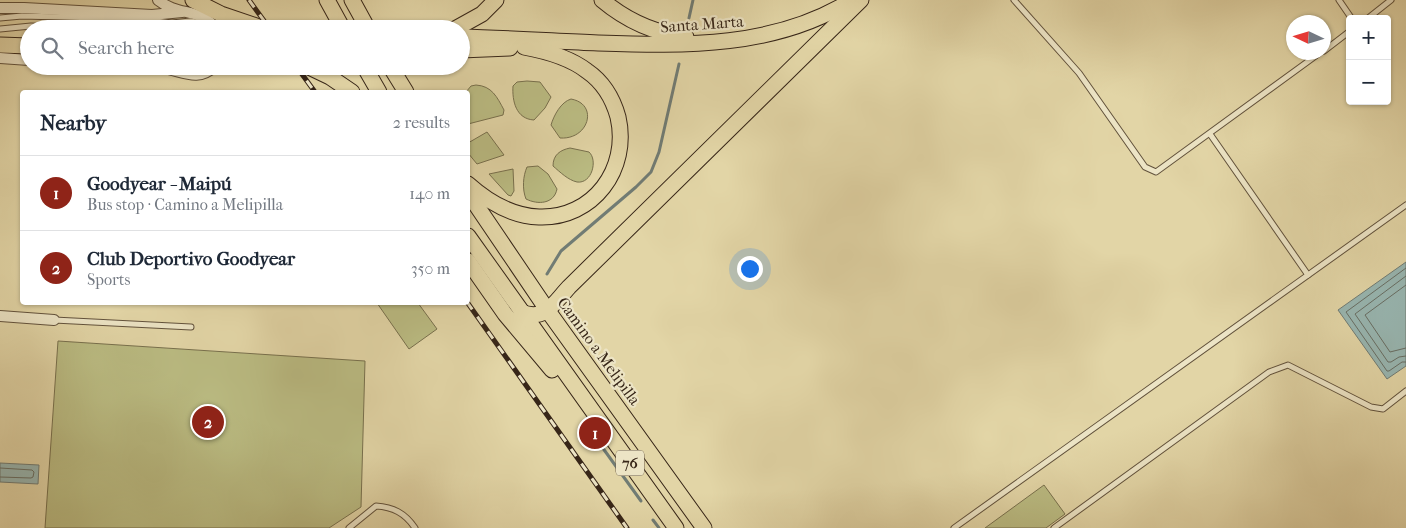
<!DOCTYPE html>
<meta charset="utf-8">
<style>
:root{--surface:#fff;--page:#f2f2f3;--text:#1f2937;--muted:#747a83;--line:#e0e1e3;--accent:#8f2418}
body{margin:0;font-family:"IM FELL French Canon",serif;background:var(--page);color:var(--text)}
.controls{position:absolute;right:15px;top:15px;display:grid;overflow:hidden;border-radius:5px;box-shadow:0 1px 4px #0004}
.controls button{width:45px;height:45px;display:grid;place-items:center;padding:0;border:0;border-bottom:1px solid var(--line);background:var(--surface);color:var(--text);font:25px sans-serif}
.compass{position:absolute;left:1286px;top:15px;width:45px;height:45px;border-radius:50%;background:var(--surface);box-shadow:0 1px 4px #0004;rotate:274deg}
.you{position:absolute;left:749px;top:268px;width:18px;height:18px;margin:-12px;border:4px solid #fff;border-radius:50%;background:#1a73e8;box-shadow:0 0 0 8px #1a73e833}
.badge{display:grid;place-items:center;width:32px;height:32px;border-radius:50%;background:var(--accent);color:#fff;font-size:16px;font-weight:700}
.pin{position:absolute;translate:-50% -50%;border:2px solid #fff;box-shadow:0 1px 5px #0006}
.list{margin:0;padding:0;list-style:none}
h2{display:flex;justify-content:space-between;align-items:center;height:65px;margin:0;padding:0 20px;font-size:21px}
h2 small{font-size:16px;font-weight:400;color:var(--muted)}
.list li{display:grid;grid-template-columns:32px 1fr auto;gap:15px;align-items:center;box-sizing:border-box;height:75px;padding:0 20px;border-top:1px solid var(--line)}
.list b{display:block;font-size:19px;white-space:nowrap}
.list p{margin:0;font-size:16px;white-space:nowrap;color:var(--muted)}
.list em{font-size:16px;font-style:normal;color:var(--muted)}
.icon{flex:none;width:28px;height:28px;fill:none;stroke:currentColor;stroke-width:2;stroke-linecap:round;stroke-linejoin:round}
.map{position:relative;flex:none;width:1406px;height:528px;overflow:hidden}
.search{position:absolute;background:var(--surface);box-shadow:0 1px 4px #0004;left:20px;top:20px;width:450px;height:55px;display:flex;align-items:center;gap:12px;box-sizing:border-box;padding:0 18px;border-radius:28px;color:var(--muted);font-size:19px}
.panel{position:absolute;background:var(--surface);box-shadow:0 1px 4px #0004;left:20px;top:90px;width:450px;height:215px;border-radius:5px}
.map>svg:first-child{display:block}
.green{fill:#babb82;stroke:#78704d}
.water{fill:#98b6b1;stroke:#717c74}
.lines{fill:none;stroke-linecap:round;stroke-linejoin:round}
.shore{stroke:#686e64;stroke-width:1}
.stream{stroke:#717c74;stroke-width:3}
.service-casing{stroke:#62523c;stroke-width:7}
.minor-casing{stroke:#62523c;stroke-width:12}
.primary-casing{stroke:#372618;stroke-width:17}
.service{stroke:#ece4c5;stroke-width:5}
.minor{stroke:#ece4c5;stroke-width:10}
.primary{stroke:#e2d5a6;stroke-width:15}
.rail-casing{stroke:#372618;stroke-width:5}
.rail{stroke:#ece4c5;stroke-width:3;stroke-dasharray:9;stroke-linecap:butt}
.labels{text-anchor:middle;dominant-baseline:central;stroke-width:4.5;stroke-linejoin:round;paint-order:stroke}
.shield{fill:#ece4c5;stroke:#6d5f4c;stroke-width:1}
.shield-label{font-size:15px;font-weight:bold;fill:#372618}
.street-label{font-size:16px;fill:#372618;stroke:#ece4c5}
</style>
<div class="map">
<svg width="1406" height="528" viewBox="0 0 1406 528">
<rect width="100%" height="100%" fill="#e2d5a6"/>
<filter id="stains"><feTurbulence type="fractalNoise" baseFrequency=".004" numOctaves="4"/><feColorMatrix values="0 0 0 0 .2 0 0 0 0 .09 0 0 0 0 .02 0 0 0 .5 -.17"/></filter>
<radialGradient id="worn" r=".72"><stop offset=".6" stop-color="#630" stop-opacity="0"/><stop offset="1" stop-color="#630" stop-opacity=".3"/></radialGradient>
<g class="green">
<path d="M527,81l13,1 11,15 -6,11 -11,12c-18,-1 -22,-19 -21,-34l4,-4z"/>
<path d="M476,85c16,1 21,12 28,25l-1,5 -35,9v-32h-2l5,-6z"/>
<path d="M571,99c28,5 18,41 -11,39l-9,-13c3,-10 10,-23 20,-26z"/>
<path d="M487,132l17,23 -27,9 -9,-11v-10z"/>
<path d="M570,148l19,4c9,8 3,32 -12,30 -9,-2 -17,-10 -24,-16 0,-11 7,-16 17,-18z"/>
<path d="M538,166l10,8 9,15c-3,15 -19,16 -31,10 -4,-10 -3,-23 1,-32z"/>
<path d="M513,169l1,22 -3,5 -3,-1 -19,-21z"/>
<path d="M377,303h41l19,26 -28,20z"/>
<path d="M58,341l307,20 -4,146 -32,21h-284z"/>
<path d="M1044,485l21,29 -19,14h-61z"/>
</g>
<g class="water">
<path d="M1406,262v104l-19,13 -49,-69z"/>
<path d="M0,463l39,2 -1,19 -38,-2z"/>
</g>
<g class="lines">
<g class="shore">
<path d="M1406,268l-60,44 41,59h2l13,-9h4"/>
<path d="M1406,276l-51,38 33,48h3l8,-5 7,-1"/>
<path d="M1406,285l-41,30 25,37 16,-4"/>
<path d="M0,468l32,2 2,2 -1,5 -2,1 -31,-1"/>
</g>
<g class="stream">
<path d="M689,18l4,-18"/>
<path d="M547,274l14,-23 75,-64 15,-15 8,-20 20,-88"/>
<path d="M597,440l44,61"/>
<path d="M653,520l6,8"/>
</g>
<defs>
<g id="service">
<path d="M1014,0l65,73 66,94 11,5 165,-120"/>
<path d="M1339,0l13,19"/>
<path d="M0,18l22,-2 117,3 33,4 18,-2 6,1 10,7"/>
<path d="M1367,19l24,-19"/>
<path d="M0,29l31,-3 68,3"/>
<path d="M1324,51l26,-20"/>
<path d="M185,66h13"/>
<path d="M1210,134l98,141"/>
<path d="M54,320l137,7"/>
<path d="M349,528l27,-22c17,1 29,7 39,22"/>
<path d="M954,528l452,-323"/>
<path d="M1054,528l215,-156 19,-7 83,42 12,2 23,-18"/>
</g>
<g id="minor">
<path d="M158,0c21,17 41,7 59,29"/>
<path d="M0,8h24l128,7 30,-3"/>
<path d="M0,58l29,2"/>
<path d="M125,66c14,1 29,1 43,3 18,4 31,12 47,-3"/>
<path d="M0,316l54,4"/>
</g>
<g id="primary">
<path d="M193,0l28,14 44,15"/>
<path d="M327,0l16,29"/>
<path d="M352,0l16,29"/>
<path d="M602,0c25,21 51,33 84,37"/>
<path d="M455,29l27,-15 14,-14"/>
<path d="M461,37c46,1 91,4 137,6 87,3 178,5 254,-43"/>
<path d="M0,45l29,1"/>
<path d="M461,50l49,-2"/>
<path d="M307,66l23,11 22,15"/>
<path d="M364,66l15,26"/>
<path d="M390,66l16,26"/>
<path d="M468,184c19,17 44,32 71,33 54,2 91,-48 79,-100 -5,-18 -15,-35 -31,-46 -18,-14 -41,-20 -63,-24"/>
<path d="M468,193l80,118 156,217"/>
<path d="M468,236l208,292"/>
<path d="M468,261l37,53 47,56"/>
<path d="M521,312c24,10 33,-9 48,-25l292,-287"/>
</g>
</defs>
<use href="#service" class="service-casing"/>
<use href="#minor" class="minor-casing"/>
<use href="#primary" class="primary-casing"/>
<use href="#service" class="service"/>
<use href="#minor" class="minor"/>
<use href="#primary" class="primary"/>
<defs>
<g id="rail">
<path d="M249,0l21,29"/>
<path d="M296,66l19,26"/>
<path d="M467,302l160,226"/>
</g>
</defs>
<use href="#rail" class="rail-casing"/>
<use href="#rail" class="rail"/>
</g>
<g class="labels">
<rect class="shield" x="616" y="450.5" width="28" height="25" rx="4"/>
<g class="shield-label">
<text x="630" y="463">76</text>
</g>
<g class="street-label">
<text transform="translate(702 24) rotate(-4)">Santa Marta</text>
<text transform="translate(599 351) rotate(54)">Camino a Melipilla</text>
</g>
</g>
<rect width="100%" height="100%" filter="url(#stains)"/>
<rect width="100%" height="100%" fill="url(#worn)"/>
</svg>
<div class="controls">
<button>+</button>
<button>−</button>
</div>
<svg class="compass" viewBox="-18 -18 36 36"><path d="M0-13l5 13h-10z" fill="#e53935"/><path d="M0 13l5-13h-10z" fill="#747a83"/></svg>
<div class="you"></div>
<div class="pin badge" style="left:595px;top:433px">1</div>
<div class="pin badge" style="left:208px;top:422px">2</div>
<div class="search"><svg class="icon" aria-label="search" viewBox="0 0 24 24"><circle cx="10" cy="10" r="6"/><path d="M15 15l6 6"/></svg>Search here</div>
<section class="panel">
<h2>Nearby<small>2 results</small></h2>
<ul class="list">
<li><span class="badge">1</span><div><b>Goodyear - Maipú</b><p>Bus stop · Camino a Melipilla</p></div><em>140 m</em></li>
<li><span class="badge">2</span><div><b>Club Deportivo Goodyear</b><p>Sports</p></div><em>350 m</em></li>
</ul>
</section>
</div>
